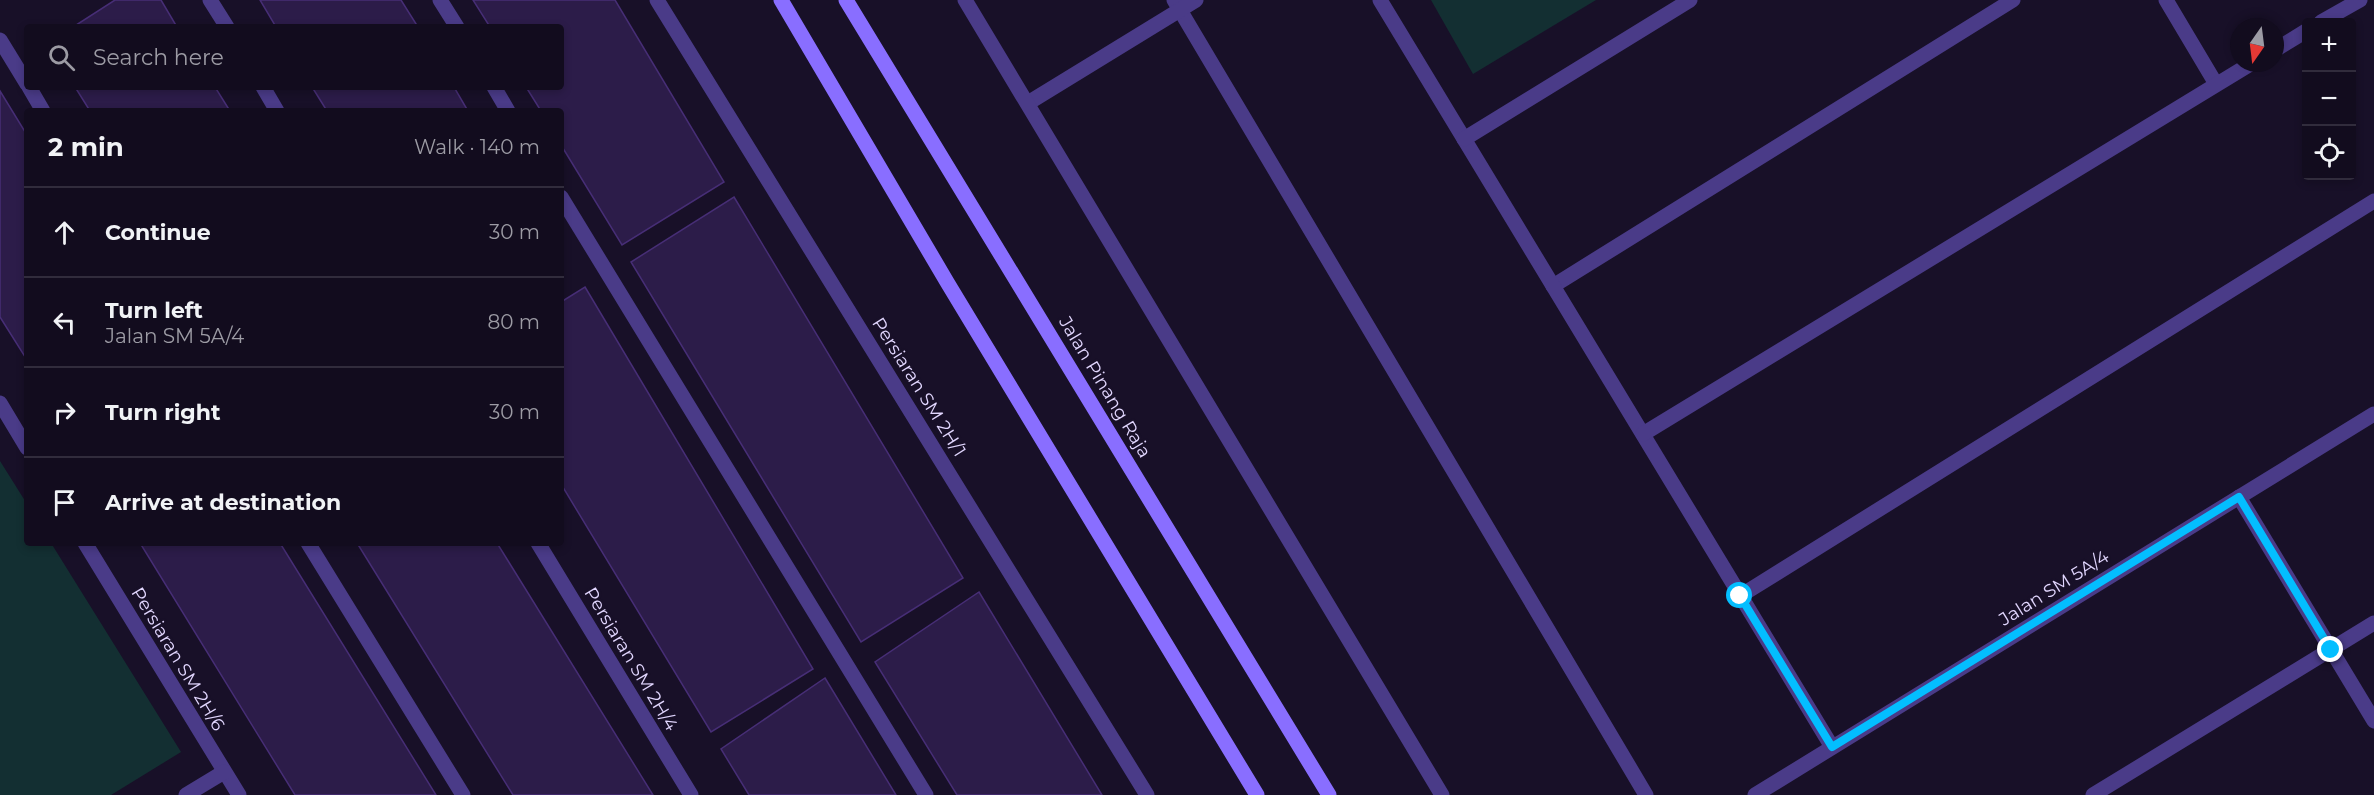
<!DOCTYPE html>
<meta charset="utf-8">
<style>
:root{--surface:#120c1e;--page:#1f1a2b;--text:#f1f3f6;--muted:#9c9ba4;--line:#312c3c}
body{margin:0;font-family:Montserrat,sans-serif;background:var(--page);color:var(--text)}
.controls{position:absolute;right:18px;top:18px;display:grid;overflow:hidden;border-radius:6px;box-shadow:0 3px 9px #0003}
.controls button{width:54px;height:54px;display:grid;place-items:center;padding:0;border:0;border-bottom:2px solid var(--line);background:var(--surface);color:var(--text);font:30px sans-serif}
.compass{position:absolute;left:2230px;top:18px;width:54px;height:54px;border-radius:50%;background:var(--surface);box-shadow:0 3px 9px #0003;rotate:194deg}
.stop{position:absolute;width:18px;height:18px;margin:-14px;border:4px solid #03beff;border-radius:50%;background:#fff}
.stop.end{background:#03beff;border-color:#fff;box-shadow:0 2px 6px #0008}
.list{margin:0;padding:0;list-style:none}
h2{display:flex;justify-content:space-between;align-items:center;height:78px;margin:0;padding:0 24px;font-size:26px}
h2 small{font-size:20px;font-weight:400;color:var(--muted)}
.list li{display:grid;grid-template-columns:39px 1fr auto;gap:18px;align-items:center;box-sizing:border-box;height:90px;padding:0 24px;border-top:2px solid var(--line)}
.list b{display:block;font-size:22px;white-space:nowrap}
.list p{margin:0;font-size:20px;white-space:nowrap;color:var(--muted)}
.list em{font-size:20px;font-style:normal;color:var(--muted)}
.icon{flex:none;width:33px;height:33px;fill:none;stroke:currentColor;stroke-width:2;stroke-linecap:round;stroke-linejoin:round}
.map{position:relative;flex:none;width:2374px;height:795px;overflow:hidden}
.search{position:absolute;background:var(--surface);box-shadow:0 3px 9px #0003;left:24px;top:24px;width:540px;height:66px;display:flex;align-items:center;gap:15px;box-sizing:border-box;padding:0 21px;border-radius:6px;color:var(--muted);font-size:22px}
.panel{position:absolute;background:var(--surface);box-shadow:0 3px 9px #0003;left:24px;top:108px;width:540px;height:438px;border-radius:6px}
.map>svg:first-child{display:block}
.green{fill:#132f32}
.building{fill:#2c1c49;stroke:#472e76;stroke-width:1.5}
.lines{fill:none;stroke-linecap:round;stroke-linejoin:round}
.lane{stroke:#4a3b88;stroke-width:15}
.street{stroke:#4a3b88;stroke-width:15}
.secondary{stroke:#896eff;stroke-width:15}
.route{stroke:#03beff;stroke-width:8}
.labels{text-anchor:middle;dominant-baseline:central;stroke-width:5;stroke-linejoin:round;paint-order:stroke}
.street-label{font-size:18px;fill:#e2d7ff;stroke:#181028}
</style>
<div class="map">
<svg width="2374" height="795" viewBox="0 0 2374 795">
<rect width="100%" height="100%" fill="#181028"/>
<g class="green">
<path d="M1431,0h165l-123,74z"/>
<path d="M0,461l27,43v39h24l130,209 -70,43h-111z"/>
</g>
<g class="building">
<path d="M115,0h46l16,27h-104z"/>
<path d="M260,0h141l17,27h-142z"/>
<path d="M473,0h142l109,182 -102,63 -61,-100v-34h-20l-15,-24h35v-60h-71z"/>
<path d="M75,87h140l15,24h-140z"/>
<path d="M312,87h142l14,24h-141z"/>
<path d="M0,91l27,44v225l-27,-43z"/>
<path d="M734,197l229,381 -102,64 -230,-380z"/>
<path d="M585,287l228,382 -102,63 -150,-248v-182z"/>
<path d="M140,543h140l156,252h-141z"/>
<path d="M357,543h140l156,252h-140z"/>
<path d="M979,592l123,203h-145l-82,-133z"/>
<path d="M825,678l71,117h-147l-28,-46z"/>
</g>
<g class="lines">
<g class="lane">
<path d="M440,0l17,27"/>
<path d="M1174,0l472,795"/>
<path d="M2166,0l50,84"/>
<path d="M0,40l27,44"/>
<path d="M29,87l14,24"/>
<path d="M494,87l14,24"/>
<path d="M1028,103l168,-103"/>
<path d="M561,197l365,598"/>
<path d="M1553,286l460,-286"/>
<path d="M2239,497l135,224"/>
<path d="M308,543l155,252"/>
<path d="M1740,596l634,-395"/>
<path d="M2093,795l281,-172"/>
</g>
<g class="street">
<path d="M210,0l17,27"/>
<path d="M657,0l490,795"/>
<path d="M965,0l477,795"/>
<path d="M1380,0l452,747"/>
<path d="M2321,22l39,-22"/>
<path d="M2275,50l31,-19"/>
<path d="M263,87l14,24"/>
<path d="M1464,139l226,-139"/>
<path d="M0,403l27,45"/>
<path d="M1643,434l609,-371"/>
<path d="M85,543l154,252"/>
<path d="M538,543l153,252"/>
<path d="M186,795l38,-23"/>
<path d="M1755,795l619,-381"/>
</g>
<g class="secondary">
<path d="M781,0l166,282 310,513"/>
<path d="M846,0l483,795"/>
</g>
</g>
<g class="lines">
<path class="route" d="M1740,596l92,151 407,-250 92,153"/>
</g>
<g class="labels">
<g class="street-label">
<text transform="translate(919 387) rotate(58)">Persiaran SM 2H/1</text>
<text transform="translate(1105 387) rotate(59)">Jalan Pinang Raja</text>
<text transform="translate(2054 588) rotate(-32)">Jalan SM 5A/4</text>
<text transform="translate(178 659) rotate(59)">Persiaran SM 2H/6</text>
<text transform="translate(631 659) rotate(59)">Persiaran SM 2H/4</text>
</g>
</g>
</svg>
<div class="controls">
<button>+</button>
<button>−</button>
<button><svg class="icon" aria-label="locate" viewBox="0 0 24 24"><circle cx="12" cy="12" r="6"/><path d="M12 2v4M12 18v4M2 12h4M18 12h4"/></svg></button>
</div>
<svg class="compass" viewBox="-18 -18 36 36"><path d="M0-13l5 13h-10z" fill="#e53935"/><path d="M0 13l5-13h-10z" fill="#9c9ba4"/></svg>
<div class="stop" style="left:1740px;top:596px"></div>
<div class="stop end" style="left:2331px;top:650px"></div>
<div class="search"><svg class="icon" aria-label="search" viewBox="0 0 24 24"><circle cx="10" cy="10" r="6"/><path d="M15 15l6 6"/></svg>Search here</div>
<section class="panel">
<h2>2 min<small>Walk · 140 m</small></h2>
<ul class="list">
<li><svg class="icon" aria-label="ahead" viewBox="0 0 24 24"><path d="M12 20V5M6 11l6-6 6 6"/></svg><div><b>Continue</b></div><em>30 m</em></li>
<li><svg class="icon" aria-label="left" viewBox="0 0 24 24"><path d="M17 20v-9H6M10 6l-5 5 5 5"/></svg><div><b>Turn left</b><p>Jalan SM 5A/4</p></div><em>80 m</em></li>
<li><svg class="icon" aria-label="right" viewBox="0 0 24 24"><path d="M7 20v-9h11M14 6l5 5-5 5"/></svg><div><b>Turn right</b></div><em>30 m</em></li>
<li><svg class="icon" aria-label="arrive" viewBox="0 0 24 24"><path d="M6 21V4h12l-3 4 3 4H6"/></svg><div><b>Arrive at destination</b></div></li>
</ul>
</section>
</div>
